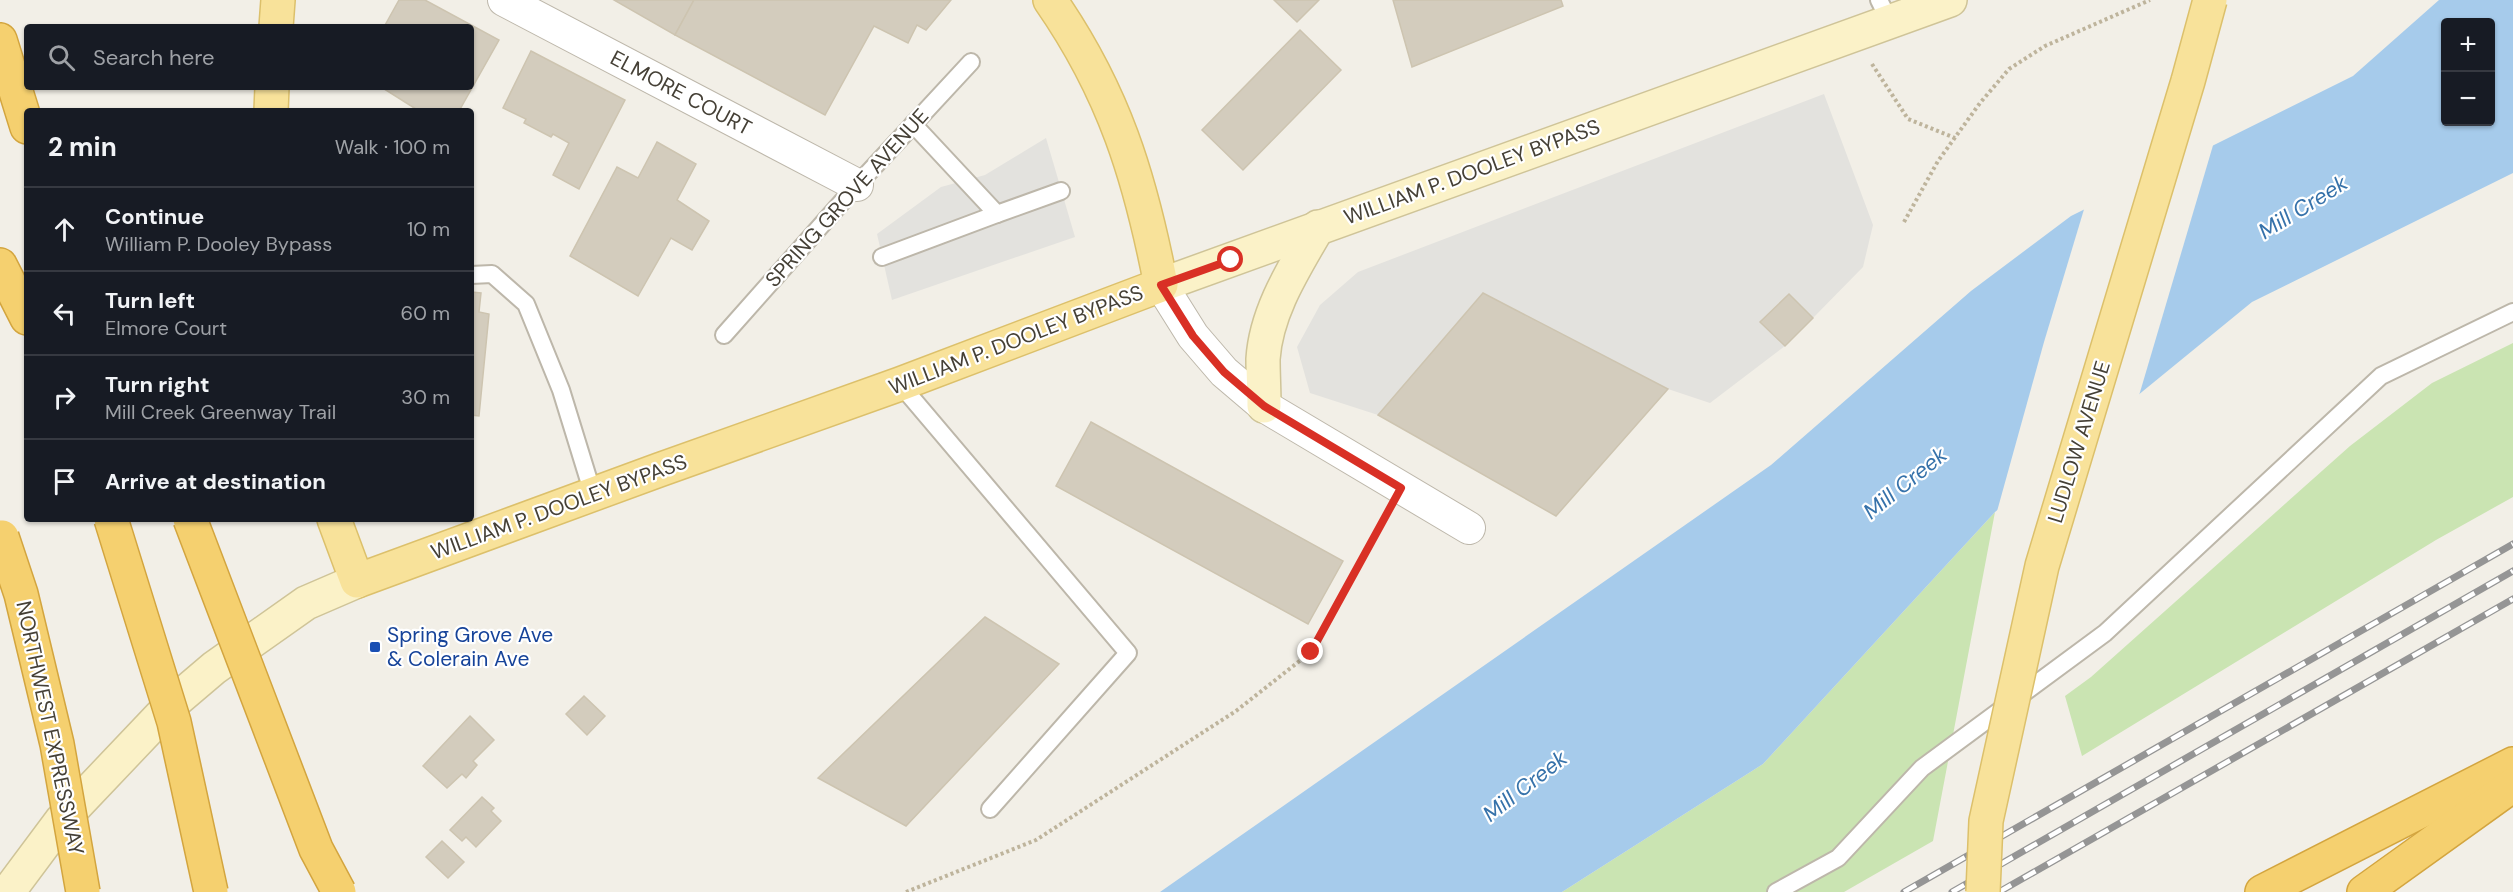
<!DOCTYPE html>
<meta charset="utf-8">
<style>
:root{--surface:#171b24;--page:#242831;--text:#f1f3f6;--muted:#9ea1a6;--line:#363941}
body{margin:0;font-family:"DM Sans",sans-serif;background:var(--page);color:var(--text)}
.controls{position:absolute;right:18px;top:18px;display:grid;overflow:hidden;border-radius:6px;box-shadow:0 2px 4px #0004}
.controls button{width:54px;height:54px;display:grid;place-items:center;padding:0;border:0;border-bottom:2px solid var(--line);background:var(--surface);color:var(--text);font:30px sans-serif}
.stop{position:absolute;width:18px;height:18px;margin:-14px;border:4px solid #d93025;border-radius:50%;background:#fff}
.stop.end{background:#d93025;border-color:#fff;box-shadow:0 2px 6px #0008}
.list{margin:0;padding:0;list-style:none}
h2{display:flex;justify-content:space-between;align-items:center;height:78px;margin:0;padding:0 24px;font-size:26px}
h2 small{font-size:20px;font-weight:400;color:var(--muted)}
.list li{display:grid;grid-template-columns:39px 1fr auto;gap:18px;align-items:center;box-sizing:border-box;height:84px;padding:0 24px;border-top:2px solid var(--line)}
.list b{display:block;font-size:22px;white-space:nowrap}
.list p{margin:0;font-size:20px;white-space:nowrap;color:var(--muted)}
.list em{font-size:20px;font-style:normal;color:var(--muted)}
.icon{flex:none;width:33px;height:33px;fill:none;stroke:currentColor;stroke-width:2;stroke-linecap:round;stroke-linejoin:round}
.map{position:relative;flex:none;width:2513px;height:892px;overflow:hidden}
.search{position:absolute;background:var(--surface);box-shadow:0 2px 4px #0004;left:24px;top:24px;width:450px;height:66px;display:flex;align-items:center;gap:15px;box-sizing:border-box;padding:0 21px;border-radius:6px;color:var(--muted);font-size:22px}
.panel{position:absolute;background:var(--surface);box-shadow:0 2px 4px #0004;left:24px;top:108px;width:450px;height:414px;border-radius:6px}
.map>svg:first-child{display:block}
.green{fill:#cae4b2}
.parking{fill:#e3e2de}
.water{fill:#a6cbeb;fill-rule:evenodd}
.pier{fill:#f2efe7}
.building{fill:#d3ccbd;stroke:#cdc4b0;stroke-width:1.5}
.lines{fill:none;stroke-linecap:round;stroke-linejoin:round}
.service-casing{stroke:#bdb7aa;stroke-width:20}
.minor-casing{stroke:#bdb7aa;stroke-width:34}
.secondary-casing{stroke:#cfc498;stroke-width:36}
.primary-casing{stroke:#dcc06b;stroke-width:36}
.motorway-casing{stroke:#d3a53f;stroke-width:36}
.path{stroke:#beb49c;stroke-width:4;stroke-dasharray:3 3;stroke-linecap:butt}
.service{stroke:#fff;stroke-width:16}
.minor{stroke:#fff;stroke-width:32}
.secondary{stroke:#fbf2c8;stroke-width:33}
.primary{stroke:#f8e29a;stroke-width:33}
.motorway{stroke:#f5d06f;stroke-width:33}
.rail-casing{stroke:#959595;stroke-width:7}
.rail{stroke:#fff;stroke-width:4.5;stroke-dasharray:14;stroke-linecap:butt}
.primary-bridge-casing{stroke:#dcc06b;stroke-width:36;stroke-linecap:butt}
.motorway-bridge-casing{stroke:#d3a53f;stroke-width:36;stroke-linecap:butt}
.primary-bridge{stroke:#f8e29a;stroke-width:33}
.motorway-bridge{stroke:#f5d06f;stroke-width:33}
.route{stroke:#d93025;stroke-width:8}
.transit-dot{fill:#1a4fb4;stroke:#fff;stroke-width:2}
.labels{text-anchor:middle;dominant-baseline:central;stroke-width:4.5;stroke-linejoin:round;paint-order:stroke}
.street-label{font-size:21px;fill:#454036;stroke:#fff}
.transit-label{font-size:21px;fill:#164399;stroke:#fff;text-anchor:start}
.water-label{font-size:22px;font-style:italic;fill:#3672aa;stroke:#fff}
</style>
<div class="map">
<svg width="2513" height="892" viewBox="0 0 2513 892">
<rect width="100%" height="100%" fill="#f2efe7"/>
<g class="green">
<path d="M2513,343v154l-77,43 -354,216 -17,-60 26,-19 259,-231 82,-63z"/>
<path d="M1995,512l-62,329 -89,51h-282l201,-128z"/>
</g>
<g class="parking">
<path d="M1824,94l49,131 -10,42 -50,51 -24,-24 -29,28 25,24 -75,57 -42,-14 -185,-96 -105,122 -68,-22 -13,-46 23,-42 38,-33z"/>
<path d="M1046,138l29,99 -183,63 -15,-66 64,-47 44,-12z"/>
</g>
<path class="water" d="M2439,0h74v173l-261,129 -257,210 -232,252 -201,128h-402l611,-427 200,-174 100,-75 282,-140zM2446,22h44v100h-44z"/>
<path class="pier" d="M2214,142l-76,257 -142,116 48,-173 41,-136z"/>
<g class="building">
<path d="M399,0h26l74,40 -40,71h-40l-38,-24h90v-60h-87z"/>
<path d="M614,0h80l-19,35z"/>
<path d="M694,0h257l-25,30 -9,-5 -9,18 -34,-17 -49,89 -150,-80z"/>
<path d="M1274,0h45l-22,22z"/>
<path d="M1393,0h168l2,6 -151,61z"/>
<path d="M1300,30l41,40 -98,100 -41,-40z"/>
<path d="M531,51l94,49 -46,89 -26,-14 16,-32 -16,-9 -2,3 -27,-14 2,-4 -23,-11z"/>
<path d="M657,142l39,22 -19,36 32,21 -17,29 -21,-12 -33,58 -68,-40 47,-89 21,11z"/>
<path d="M471,292l10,1 -2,19 10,2 -10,102 -8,-1z"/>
<path d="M1483,293l185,96 -112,127 -178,-101z"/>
<path d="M1789,294l24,24 -28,28 -25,-24z"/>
<path d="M1091,422l252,139 -35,63 -252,-138z"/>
<path d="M985,617l74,47 -153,162 -88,-48z"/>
<path d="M584,696l21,20 -18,19 -21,-21z"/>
<path d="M470,716l24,24 -21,21 4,4 -11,13 -4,-4 -15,14 -24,-22z"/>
<path d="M482,797l12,11 -3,3 10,10 -25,26 -10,-10 -4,4 -12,-11z"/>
<path d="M442,841l22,21 -16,16 -22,-21z"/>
</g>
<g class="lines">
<defs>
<g id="service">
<path d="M1879,0l11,22"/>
<path d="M913,124l84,90 64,-23"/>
<path d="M882,257l115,-43"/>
<path d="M471,275l21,-1 34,30 35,86 32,104"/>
<path d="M724,335l133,-150 114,-123"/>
<path d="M900,384l228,269 -138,156"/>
<path d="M1776,892l62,-34 84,-90 183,-135 276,-257 132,-64"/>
</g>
<g id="minor">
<path d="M504,0l353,185"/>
<path d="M1161,285l32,51 31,36 40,34 205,122"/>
</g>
<g id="secondary">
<path d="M1161,285l789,-285"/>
<path d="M1264,406c0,-16 -1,-31 -1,-47 3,-48 32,-92 55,-132"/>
<path d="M8,892l53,-71 113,-119 40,-34 92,-65 51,-22"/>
</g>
<g id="primary">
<path d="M276,27l2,-27"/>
<path d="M271,111l1,-24"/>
<path d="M334,519l23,62 302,-111 241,-86 261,-99c-21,-108 -47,-193 -111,-285"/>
</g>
<g id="motorway">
<path d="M0,40l27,87"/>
<path d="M0,265l27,53"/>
<path d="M2262,892l251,-128"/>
<path d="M2364,892l149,-107"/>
</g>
</defs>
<use href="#service" class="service-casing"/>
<use href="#minor" class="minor-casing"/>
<use href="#secondary" class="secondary-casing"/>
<use href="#primary" class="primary-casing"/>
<use href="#motorway" class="motorway-casing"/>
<g class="path">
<path d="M1872,64l36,55 47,19"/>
<path d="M1904,222l34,-61 42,-58 29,-34 36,-23 105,-46"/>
<path d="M906,892l130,-52 200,-129 75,-59 73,-134"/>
</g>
<use href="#service" class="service"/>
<use href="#minor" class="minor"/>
<use href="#secondary" class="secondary"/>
<use href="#primary" class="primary"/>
<use href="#motorway" class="motorway"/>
<defs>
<g id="rail">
<path d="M1904,892l609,-348"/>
<path d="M1952,892l561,-321"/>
<path d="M1999,892l514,-293"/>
</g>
</defs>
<use href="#rail" class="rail-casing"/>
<use href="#rail" class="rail"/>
<defs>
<path id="primary-bridge" d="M1983,892l3,-71 56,-255 146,-485 22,-81"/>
<g id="motorway-bridge">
<path d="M111,519l63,203 37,170"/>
<path d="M190,519l126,330 23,43"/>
<path d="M2,537l19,57 36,150 26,148"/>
</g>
</defs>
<use href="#primary-bridge" class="primary-bridge-casing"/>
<use href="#motorway-bridge" class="motorway-bridge-casing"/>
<use href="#primary-bridge" class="primary-bridge"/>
<use href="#motorway-bridge" class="motorway-bridge"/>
</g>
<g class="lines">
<path class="route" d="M1231,260l-70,25 32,51 31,36 40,34 137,82 -90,164"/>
</g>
<rect class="transit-dot" x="369" y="641" width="12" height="12" rx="3"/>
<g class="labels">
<g class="street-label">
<text transform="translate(681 93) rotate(28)">ELMORE COURT</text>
<text transform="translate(1472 172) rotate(-20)">WILLIAM P. DOOLEY BYPASS</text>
<text transform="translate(847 198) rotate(-48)">SPRING GROVE AVENUE</text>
<text transform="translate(1016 340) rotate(-21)">WILLIAM P. DOOLEY BYPASS</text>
<text transform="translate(2079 442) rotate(-73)">LUDLOW AVENUE</text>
<text transform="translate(559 507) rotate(-20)">WILLIAM P. DOOLEY BYPASS</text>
<text transform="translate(50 728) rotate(78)">NORTHWEST EXPRESSWAY</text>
</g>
<g class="transit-label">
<text x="387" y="635">Spring Grove Ave<tspan x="387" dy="24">&amp; Colerain Ave</tspan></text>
</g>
<g class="water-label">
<text transform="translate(2303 207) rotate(-32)">Mill Creek</text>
<text transform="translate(1905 483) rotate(-39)">Mill Creek</text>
<text transform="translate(1525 786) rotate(-38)">Mill Creek</text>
</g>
</g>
</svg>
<div class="controls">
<button>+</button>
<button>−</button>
</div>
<div class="stop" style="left:1231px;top:260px"></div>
<div class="stop end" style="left:1311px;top:652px"></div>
<div class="search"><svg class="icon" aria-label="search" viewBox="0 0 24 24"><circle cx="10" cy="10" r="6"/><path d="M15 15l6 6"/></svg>Search here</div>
<section class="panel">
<h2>2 min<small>Walk · 100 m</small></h2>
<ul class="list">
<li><svg class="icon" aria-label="ahead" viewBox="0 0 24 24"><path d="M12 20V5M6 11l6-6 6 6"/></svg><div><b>Continue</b><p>William P. Dooley Bypass</p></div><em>10 m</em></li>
<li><svg class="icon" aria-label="left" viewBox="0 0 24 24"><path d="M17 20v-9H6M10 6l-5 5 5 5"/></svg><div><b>Turn left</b><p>Elmore Court</p></div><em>60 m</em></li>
<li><svg class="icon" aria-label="right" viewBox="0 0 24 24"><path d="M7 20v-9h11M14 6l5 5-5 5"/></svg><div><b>Turn right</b><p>Mill Creek Greenway Trail</p></div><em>30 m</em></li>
<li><svg class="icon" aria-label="arrive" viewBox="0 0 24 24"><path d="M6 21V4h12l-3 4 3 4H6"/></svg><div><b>Arrive at destination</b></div></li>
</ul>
</section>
</div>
